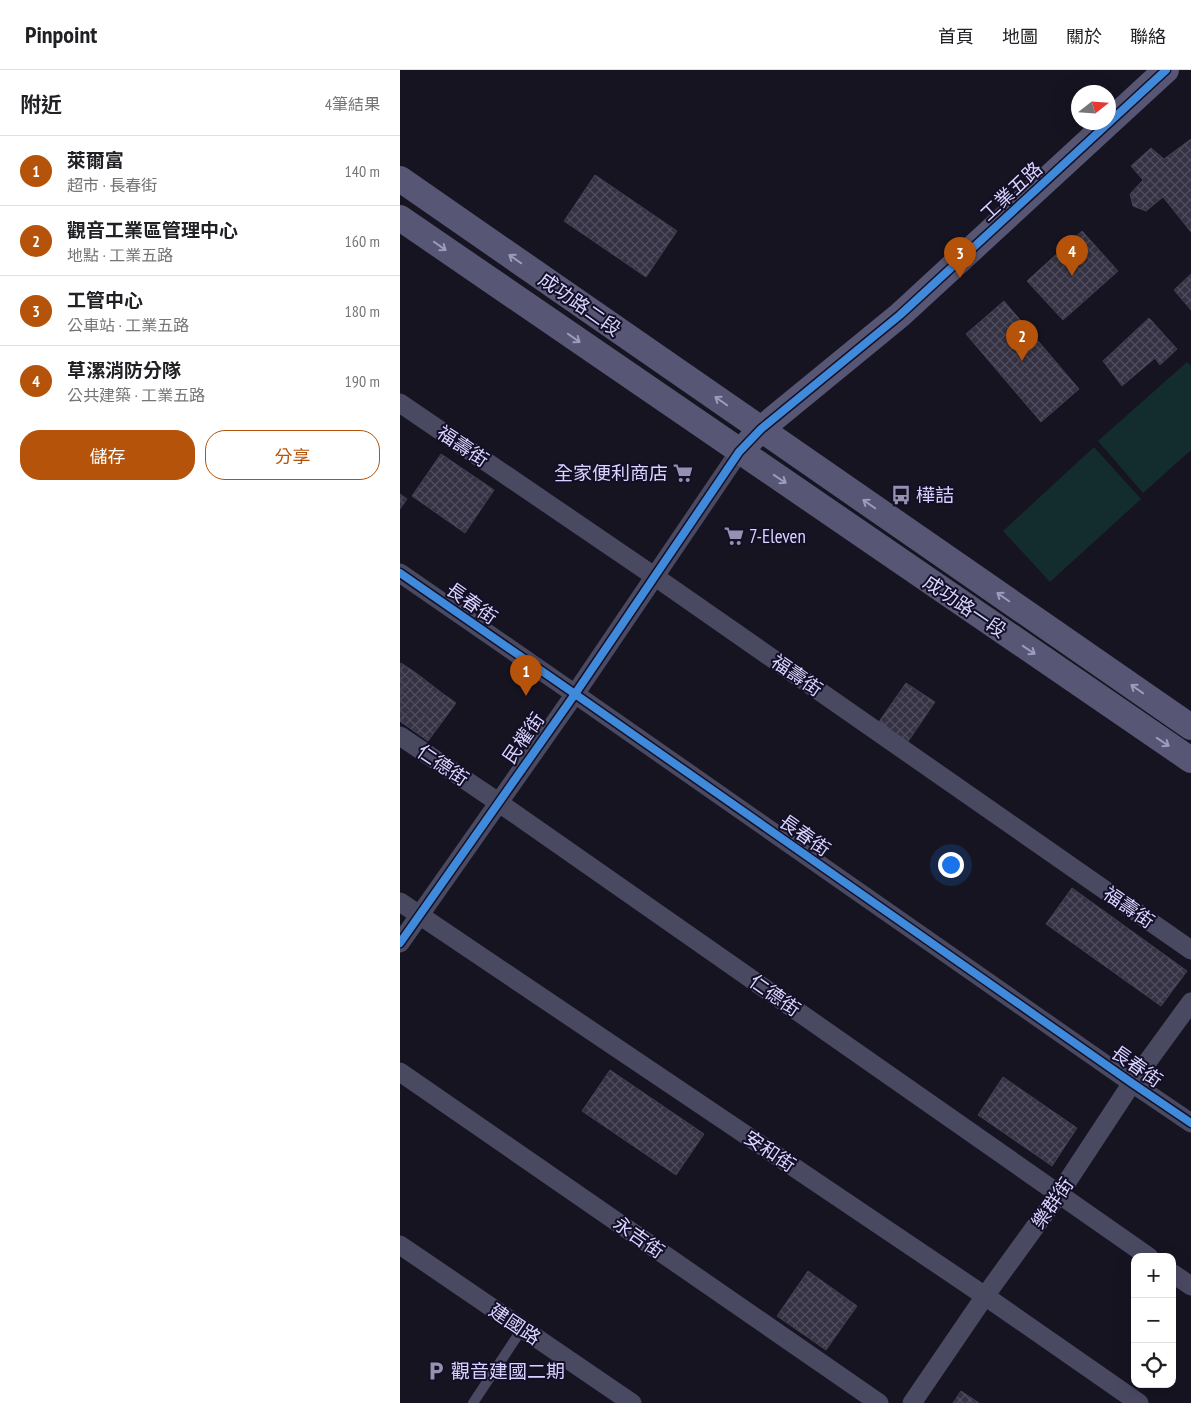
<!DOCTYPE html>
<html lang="zh-TW">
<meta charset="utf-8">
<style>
:root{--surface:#fff;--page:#f6f6f6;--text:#202124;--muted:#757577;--line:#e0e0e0;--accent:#b45309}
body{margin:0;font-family:"PT Sans Narrow","Noto Sans TC",sans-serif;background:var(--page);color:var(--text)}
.controls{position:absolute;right:15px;bottom:15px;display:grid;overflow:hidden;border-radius:10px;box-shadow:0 5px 20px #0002}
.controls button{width:45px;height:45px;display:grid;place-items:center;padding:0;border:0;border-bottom:1px solid var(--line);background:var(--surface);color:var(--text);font:25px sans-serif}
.compass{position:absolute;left:671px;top:15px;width:45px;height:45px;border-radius:50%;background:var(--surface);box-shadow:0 5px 20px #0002;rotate:73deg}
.you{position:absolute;left:550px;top:794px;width:18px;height:18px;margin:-12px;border:4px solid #fff;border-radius:50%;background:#1a73e8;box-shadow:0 0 0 8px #1a73e833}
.badge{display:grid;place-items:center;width:32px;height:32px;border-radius:50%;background:var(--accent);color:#fff;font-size:16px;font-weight:700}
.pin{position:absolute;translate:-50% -41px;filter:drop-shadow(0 1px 2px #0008)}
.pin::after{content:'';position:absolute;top:26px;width:18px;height:15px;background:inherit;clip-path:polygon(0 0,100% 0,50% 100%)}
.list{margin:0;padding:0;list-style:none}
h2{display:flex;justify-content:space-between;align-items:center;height:65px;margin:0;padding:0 20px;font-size:21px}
h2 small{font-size:16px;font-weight:400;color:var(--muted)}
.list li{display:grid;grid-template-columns:32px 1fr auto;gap:15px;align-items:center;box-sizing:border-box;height:70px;padding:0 20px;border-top:1px solid var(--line)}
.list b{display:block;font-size:19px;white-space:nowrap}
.list p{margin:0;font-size:16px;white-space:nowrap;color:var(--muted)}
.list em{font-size:16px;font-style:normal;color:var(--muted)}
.actions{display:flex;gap:10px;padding:15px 20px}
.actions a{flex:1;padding:11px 0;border:1px solid var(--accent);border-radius:20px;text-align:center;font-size:18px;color:var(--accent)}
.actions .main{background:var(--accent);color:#fff}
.icon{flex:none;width:28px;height:28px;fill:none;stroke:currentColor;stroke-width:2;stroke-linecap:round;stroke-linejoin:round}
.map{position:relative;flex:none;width:791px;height:1333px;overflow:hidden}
header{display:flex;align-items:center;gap:30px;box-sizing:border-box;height:70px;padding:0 25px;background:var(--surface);border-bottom:1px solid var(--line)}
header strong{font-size:24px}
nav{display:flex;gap:28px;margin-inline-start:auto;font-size:18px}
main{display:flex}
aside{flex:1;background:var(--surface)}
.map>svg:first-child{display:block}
.grass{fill:#132c2d}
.building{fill:url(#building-cross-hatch);stroke:#433f54}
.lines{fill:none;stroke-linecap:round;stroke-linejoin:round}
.lane{stroke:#4a4962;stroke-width:10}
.street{stroke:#4a4962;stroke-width:19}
.secondary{stroke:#575674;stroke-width:26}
.cycleway-casing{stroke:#130f26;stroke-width:11}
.cycleway{stroke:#408adc;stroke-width:8}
.oneway{stroke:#9e9bc0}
.labels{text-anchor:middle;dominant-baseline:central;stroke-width:4;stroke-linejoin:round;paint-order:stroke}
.street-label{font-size:19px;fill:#d9d4ff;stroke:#130f26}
.poi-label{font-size:19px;fill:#d9d4ff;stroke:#130f26;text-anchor:start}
</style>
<header>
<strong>Pinpoint</strong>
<nav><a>首頁</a><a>地圖</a><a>關於</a><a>聯絡</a></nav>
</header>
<main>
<aside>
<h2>附近<small>4筆結果</small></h2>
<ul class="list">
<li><span class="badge">1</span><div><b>萊爾富</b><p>超市 · 長春街</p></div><em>140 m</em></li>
<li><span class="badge">2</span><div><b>觀音工業區管理中心</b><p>地點 · 工業五路</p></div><em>160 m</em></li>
<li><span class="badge">3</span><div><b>工管中心</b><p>公車站 · 工業五路</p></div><em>180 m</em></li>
<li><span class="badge">4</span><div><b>草漯消防分隊</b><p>公共建築 · 工業五路</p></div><em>190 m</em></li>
</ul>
<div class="actions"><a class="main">儲存</a><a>分享</a></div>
</aside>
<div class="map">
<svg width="791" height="1333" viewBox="0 0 791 1333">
<defs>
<pattern id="building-cross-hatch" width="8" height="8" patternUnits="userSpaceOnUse" patternTransform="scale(1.25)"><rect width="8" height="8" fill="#343243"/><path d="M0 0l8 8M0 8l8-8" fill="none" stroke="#514f5f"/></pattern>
</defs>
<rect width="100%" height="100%" fill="#161421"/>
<g class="grass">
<path d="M787,292l4,4v84l-48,43 -45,-52z"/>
<path d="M694,377l47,52 -91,83 -47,-51z"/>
</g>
<g class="building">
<path d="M791,69v93l-28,-35 -17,14 -13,-5 -3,-12 13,-14 -12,-14 20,-18 13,11z"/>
<path d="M195,105l82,56 -31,46 -82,-56z"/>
<path d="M682,161l36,40 -55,49 -36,-39z"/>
<path d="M791,204v36l-17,-20z"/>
<path d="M604,231l75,88 -38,33 -75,-88z"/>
<path d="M749,248l28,31 -17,16 -5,-7 -33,28 -19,-25z"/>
<path d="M41,384l53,36 -29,43 -53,-37z"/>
<path d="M0,424l7,5 -7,10z"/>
<path d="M1,593l15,10 -16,22v-30z"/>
<path d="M16,603l13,10 -28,39 -1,-1v-26z"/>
<path d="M29,613l13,10 -28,38 -13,-9z"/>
<path d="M506,613l29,19 -30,44 -29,-20z"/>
<path d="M42,623l14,10 -28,38 -14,-10z"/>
<path d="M672,818l115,83 -26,35 -115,-82z"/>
<path d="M210,1000l94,64 -28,41 -94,-64z"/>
<path d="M603,1007l74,51 -25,38 -74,-51z"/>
<path d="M408,1201l49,35 -31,44 -49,-34z"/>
<path d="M561,1321l18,12h-26z"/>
</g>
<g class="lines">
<path class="lane" d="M73,1333l49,-74"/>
<g class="street">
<path d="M0,333l254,173 537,374"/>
<path d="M0,503l175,121 557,389 59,40"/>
<path d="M0,666l98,66 651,455"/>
<path d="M0,832l585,394 154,107"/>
<path d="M0,873l175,-249 164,-242"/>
<path d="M0,1002l479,331"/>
<path d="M0,1175l232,158"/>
<path d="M772,1203l19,13"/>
<path d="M512,1333l73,-107 74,-102 73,-111 59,-81"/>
</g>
<g class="secondary">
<path d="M0,109l791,548"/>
<path d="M0,148l791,542"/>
<path d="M349,372l12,-13 139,-114 266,-245"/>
</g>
<defs>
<g id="cycleway">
<path d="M0,503l175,121 557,389 59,40"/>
<path d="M0,873l175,-249 164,-242 22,-23 139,-114 266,-245"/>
</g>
</defs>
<use href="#cycleway" class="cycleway-casing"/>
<use href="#cycleway" class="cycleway"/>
</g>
<defs><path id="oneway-shaft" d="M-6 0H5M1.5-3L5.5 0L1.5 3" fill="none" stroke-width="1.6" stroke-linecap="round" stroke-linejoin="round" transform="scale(1.25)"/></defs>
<g class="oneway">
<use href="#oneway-shaft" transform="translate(40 176) rotate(35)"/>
<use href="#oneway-shaft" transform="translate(115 189) rotate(-145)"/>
<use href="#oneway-shaft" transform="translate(174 268) rotate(35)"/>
<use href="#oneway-shaft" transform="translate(321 331) rotate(-145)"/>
<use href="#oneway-shaft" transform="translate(380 409) rotate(34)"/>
<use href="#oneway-shaft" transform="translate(469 434) rotate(-145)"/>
<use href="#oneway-shaft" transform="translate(603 527) rotate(-145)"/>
<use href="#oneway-shaft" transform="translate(629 580) rotate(34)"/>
<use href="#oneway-shaft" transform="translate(737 619) rotate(-145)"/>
<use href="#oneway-shaft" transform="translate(763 672) rotate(34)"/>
</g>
<defs>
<symbol id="supermarket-bare" viewBox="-9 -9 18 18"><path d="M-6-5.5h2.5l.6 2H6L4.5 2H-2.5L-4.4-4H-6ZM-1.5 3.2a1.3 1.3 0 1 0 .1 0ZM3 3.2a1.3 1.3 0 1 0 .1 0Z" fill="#9591b1" stroke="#130f26" stroke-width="2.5" paint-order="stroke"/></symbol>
<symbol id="bus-bare" viewBox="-9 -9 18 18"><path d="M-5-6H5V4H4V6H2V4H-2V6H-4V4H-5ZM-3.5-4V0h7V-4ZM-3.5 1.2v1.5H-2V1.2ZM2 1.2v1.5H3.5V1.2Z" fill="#9591b1" stroke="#130f26" stroke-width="2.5" paint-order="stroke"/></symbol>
<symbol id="parking-bare" viewBox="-9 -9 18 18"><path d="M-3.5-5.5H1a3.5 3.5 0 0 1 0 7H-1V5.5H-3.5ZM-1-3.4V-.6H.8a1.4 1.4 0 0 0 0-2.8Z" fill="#9591b1" stroke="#130f26" stroke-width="2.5" paint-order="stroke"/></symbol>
</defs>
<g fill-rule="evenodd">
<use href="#supermarket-bare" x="269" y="389" width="28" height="28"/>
<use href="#bus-bare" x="487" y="411" width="28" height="28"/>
<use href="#supermarket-bare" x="320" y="452" width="28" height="28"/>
<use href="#parking-bare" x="22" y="1287" width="28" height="28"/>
</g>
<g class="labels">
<g class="street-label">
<text transform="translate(611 121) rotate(-43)">工業五路</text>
<text transform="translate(180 234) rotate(35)">成功路二段</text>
<text transform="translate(63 376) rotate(34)">福壽街</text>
<text transform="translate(72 533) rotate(35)">長春街</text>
<text transform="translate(565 536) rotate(34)">成功路一段</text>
<text transform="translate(397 605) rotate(35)">福壽街</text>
<text transform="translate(123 668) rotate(-55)">民權街</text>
<text transform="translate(43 695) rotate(34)">仁德街</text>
<text transform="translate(405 765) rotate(35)">長春街</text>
<text transform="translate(729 837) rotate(35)">福壽街</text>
<text transform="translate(375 925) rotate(35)">仁德街</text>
<text transform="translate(737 996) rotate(35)">長春街</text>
<text transform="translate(370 1081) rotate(34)">安和街</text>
<text transform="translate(652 1133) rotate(-55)">樂群街</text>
<text transform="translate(239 1167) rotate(35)">永吉街</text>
<text transform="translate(115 1254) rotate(34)">建國路</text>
</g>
<g class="poi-label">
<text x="268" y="403" text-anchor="end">全家便利商店</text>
<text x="516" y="425">樺詰</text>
<text x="349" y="466">7-Eleven</text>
<text x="51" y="1301">觀音建國二期</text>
</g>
</g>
</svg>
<div class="controls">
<button>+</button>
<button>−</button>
<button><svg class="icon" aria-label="locate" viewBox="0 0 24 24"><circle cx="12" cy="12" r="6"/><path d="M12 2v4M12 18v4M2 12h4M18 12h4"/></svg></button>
</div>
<svg class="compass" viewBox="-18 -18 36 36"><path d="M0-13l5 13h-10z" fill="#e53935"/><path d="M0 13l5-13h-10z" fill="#757577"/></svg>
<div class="you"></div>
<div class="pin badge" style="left:126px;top:626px">1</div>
<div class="pin badge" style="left:622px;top:291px">2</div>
<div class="pin badge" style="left:560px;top:208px">3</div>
<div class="pin badge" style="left:672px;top:206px">4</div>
</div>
</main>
